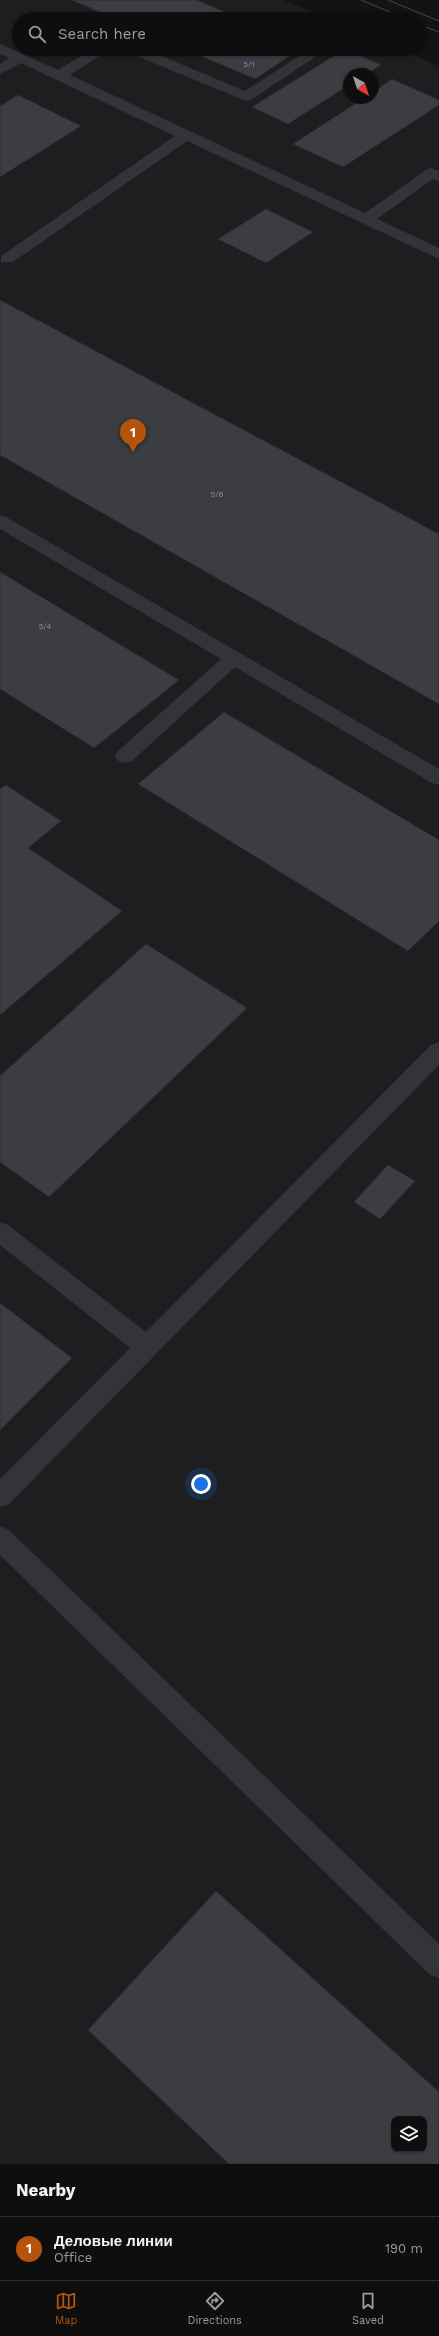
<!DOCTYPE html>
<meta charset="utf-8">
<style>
:root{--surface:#0e0e0f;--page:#1c1c1d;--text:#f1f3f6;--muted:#9b9c9e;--line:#2e2e2f;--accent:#b45309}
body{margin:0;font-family:"Work Sans",sans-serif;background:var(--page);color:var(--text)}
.controls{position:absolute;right:12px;bottom:12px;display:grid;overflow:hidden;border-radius:8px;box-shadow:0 1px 3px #0004}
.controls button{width:36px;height:36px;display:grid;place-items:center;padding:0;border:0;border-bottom:1px solid var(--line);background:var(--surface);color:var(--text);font:20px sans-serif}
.compass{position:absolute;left:343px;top:68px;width:36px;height:36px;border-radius:50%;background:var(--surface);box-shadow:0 1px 3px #0004;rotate:141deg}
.you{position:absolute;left:201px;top:1484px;width:14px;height:14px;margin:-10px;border:3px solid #fff;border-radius:50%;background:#1a73e8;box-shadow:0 0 0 6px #1a73e833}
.badge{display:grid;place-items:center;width:26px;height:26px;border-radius:50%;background:var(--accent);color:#fff;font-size:13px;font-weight:700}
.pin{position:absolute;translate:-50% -33px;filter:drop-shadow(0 1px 2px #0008)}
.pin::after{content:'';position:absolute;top:21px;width:14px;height:12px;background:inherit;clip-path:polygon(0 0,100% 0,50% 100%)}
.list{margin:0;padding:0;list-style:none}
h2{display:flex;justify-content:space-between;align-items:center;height:52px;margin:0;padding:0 16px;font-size:17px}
h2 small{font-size:13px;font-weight:400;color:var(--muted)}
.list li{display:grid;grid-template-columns:26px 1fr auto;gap:12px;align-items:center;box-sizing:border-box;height:64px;padding:0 16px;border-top:1px solid var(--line)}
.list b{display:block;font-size:15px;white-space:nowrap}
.list p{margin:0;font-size:13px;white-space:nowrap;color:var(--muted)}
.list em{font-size:13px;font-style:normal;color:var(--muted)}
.icon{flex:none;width:22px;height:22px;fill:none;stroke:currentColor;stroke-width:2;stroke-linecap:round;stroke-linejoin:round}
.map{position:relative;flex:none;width:439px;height:2164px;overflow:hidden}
.search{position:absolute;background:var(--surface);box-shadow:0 1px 3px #0004;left:12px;right:12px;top:12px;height:44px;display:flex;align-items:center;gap:10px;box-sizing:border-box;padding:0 14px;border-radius:22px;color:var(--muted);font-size:15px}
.sheet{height:116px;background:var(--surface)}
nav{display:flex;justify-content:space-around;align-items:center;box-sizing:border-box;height:56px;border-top:1px solid var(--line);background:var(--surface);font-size:11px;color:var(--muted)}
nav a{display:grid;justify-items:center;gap:2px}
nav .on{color:var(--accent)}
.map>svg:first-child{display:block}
.built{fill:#1e1e21;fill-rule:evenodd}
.building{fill:#3c3d42;stroke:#2c2c31;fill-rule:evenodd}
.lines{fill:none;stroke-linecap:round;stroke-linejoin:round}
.service{fill:#33343a;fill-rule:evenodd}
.tram{stroke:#46484f;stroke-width:1}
.labels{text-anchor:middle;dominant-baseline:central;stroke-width:3.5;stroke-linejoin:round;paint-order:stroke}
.number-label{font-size:8px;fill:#898d99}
</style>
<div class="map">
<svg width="439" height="2164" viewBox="0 0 439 2164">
<rect width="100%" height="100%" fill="#131214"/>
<path class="built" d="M0,0h283l45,19h-309v30h379l41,17v2098h-439zM349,74h24v24h-24zM394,2119h30v30h-30z"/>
<g class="building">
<path d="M72,0h125l44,19h-125z"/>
<path d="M185,49h115l-45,30z"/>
<path d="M345,49l36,16 -14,9h-18v11l-61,39 -36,-17z"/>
<path d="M392,79l47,21v5l-96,62 -50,-23 71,-46h9v-6z"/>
<path d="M18,95l63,31 -81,51v-71z"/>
<path d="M266,209l47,23 -47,31 -48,-24z"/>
<path d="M0,300l439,234v170l-439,-249z"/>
<path d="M0,572l179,108 -85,68 -94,-59z"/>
<path d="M224,712l215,128v81l-31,30 -270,-167z"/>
<path d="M6,785l55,36 -33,27 94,63 -122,104v-226z"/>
<path d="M146,944l101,64 -198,189 -49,-35v-86z"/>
<path d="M388,1165l27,16 -35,38 -26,-17z"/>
<path d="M0,1303l72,55 -72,72z"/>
<path d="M216,1891l223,201v72h-210l-141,-134zM394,2119h30v30h-30z"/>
</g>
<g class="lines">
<g class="service">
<path d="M0,44l58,26 35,-21h17l-40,26 295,138 61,-43 5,-2 8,3v10l-6,-2 -56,40 62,29v11l-252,-118 -174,121h-12v-6l174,-120 -154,-73 -21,11v-10l9,-6 -9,-4z"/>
<path d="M125,49h20l100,42 65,-42h17l-76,51 -5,1 -119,-49z"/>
<path d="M0,515l6,2 433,252v16l-7,-2 -197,-116 -103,94 -7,2 -7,-2 -3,-5 3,-5 103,-92 -221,-130z"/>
<path d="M439,1042v23l-430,439 -9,3v-28l130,-131 -130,-103v-23l8,3 138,107 285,-287z"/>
<path d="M0,1526l9,4 430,414v34l-10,-4 -429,-419z"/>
</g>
<g class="tram">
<path d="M361,0l46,19"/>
<path d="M388,0l51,21"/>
<path d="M420,25l19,7"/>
</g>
</g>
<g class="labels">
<g class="number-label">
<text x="249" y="64">5/1</text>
<text x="217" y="494">5/6</text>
<text x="45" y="626">5/4</text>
</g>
</g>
</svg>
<div class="controls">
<button><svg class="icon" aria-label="layers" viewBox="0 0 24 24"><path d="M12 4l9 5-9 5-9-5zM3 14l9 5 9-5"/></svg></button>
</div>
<svg class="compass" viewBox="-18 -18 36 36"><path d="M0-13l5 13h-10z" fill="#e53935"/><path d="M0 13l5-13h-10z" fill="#9b9c9e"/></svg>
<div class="you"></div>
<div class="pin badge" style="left:133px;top:452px">1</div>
<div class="search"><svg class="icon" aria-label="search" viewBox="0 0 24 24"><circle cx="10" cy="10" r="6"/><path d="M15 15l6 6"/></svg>Search here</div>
</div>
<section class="sheet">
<h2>Nearby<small></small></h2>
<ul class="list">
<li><span class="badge">1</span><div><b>Деловые линии</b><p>Office</p></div><em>190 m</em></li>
</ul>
</section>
<nav>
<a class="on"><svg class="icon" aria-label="map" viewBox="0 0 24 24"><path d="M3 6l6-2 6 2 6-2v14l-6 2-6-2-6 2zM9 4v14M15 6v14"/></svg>Map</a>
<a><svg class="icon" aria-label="directions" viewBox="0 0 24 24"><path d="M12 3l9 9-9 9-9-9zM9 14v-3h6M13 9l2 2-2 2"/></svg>Directions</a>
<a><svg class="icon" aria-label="saved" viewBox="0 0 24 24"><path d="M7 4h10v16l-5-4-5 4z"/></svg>Saved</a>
</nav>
